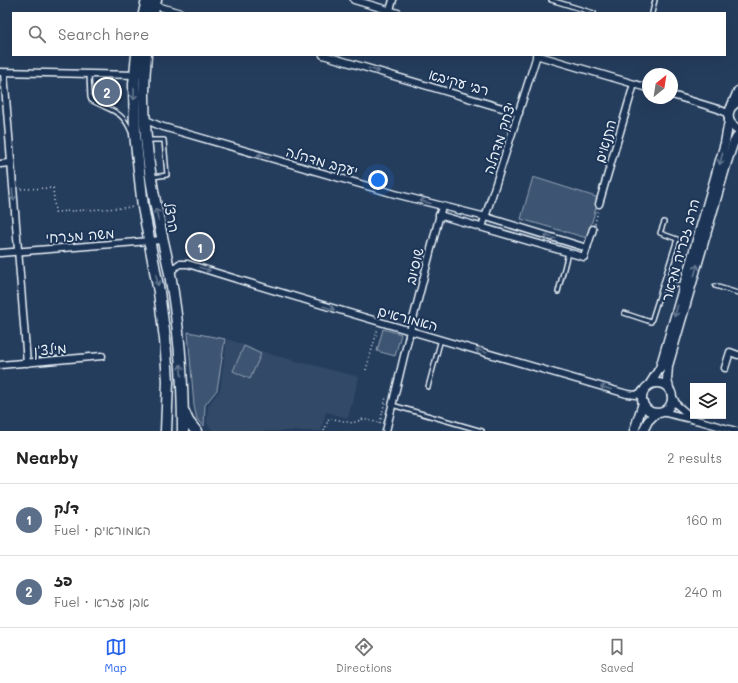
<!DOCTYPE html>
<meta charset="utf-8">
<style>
:root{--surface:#fff;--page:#f6f6f6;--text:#222;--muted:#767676;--line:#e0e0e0;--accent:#2563eb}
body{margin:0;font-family:Mali,"Playpen Sans Hebrew",sans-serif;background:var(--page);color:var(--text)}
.controls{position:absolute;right:12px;bottom:12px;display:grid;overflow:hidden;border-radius:0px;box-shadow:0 4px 16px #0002}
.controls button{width:36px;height:36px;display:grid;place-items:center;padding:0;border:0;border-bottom:1px solid var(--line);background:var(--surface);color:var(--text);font:20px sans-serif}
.compass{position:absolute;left:642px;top:68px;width:36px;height:36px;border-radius:50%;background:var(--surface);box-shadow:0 4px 16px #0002;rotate:30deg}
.you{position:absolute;left:378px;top:180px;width:14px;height:14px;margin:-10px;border:3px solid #fff;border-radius:50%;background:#1a73e8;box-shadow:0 0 0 6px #1a73e833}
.badge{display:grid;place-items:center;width:26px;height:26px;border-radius:50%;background:var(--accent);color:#fff;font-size:13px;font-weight:700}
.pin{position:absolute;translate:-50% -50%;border:2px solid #fff;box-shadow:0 1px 4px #0006}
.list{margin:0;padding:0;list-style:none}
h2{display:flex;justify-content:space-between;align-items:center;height:52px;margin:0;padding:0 16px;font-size:17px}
h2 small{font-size:13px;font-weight:400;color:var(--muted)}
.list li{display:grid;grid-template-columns:26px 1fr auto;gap:12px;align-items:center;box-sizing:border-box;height:72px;padding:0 16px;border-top:1px solid var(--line)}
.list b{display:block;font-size:15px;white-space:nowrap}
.list p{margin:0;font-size:13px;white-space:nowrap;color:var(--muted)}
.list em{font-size:13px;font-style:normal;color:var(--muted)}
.icon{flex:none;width:22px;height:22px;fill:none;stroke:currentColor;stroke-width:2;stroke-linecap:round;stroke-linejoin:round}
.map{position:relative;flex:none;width:738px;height:431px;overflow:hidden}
.search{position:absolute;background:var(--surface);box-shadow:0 4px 16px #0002;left:12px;right:12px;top:12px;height:44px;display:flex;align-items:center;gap:10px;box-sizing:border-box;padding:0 14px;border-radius:0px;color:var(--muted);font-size:15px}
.sheet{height:196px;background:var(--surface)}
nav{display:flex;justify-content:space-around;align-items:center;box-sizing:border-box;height:56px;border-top:1px solid var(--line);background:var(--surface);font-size:11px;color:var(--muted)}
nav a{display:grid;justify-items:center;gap:2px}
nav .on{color:var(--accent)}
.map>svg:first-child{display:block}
.built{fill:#334a68}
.green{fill:#3e5472;stroke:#93a2b5}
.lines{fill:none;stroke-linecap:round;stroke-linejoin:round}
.service-casing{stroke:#e8f1f8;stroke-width:6}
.minor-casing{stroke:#e8f1f8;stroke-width:9}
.tertiary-casing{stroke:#e8f1f8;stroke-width:11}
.primary-casing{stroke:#e8f1f8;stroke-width:13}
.path{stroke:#e8f1f8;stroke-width:1.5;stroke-dasharray:1 3;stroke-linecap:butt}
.service{stroke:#1d3557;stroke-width:3}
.minor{stroke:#1d3557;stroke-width:6}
.tertiary{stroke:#1d3557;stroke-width:8}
.primary{stroke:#1d3557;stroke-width:10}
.oneway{stroke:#64778f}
.labels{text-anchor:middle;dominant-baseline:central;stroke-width:4;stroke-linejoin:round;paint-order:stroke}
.street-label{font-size:14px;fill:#e8f1f8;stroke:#1d3557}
</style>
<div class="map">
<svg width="738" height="431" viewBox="0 0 738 431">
<rect width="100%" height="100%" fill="#253d5d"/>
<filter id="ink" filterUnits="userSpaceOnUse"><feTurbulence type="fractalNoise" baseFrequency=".025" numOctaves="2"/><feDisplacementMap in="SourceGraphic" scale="8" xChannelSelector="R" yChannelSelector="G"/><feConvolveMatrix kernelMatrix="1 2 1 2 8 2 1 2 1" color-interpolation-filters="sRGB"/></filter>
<g filter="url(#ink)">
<path class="built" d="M227,339l46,16 86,22 -11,41 -22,-6 -5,19h-108l-6,-8 1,-17 12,-16z"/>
<g class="green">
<path d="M533,177l66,21 -12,40 -66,-19z"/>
<path d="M383,329l18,5 -6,22 -18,-5z"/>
<path d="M188,332l37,7 -8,51 -12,15 -1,21 -7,-7 -3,-13z"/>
<path d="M244,346l17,8 -11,25 -17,-8z"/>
</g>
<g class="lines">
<defs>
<g id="service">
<path d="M551,0l43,13"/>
<path d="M652,13l3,-13"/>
<path d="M89,74l1,23 1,3c18,11 31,9 40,32"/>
<path d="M147,140h17l3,35 -14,2"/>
<path d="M665,281l17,5"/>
<path d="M715,286l23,7"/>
<path d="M558,292l10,-39"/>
<path d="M624,313l27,9 26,-83 -17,-6 4,-11"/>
<path d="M428,387l13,-48"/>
<path d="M392,405l90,26"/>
</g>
<g id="minor">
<path d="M354,0l44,13"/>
<path d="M153,5l28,8"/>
<path d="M390,10l3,-10"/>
<path d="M323,55l196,58"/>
<path d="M536,55l112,33"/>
<path d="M0,72l137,3"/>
<path d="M4,73l23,290"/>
<path d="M672,95l46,14 7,3 3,4"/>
<path d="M144,119l16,7 235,68 91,23 101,31"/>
<path d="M0,164l10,-1"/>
<path d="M599,204l35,-120"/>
<path d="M439,215l145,42 9,-28"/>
<path d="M482,227l55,-172"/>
<path d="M0,253l162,-13"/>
<path d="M170,272l9,-8h9c146,46 293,87 439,130l9,1 7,-4"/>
<path d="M0,365l102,-9"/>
<path d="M725,368l5,-16 8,3"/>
<path d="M672,395l5,10 14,12"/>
<path d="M662,412l38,9 36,10"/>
<path d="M386,431l24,-100 32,-125"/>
</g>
<g id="tertiary">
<path d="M738,102c-12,6 -13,21 0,27"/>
<path d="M732,105l6,-14"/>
<circle cx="657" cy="398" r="15"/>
<path d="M650,384l10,-16 65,-225 4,-22"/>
<path d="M669,388l-2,-8 1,-14 59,-204 6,-18 5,-9"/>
<path d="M634,431l9,-28"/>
<path d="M643,431l5,-10 8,-8"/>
</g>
<g id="primary">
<path d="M144,13l3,-13"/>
<path d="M153,13l3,-13"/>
<path d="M137,55l-3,29 1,50 8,73 16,85 6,47 3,42 -2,50"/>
<path d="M146,55c-6,58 2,115 14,172 3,15 7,31 10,47 9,52 13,104 13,157"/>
<path d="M184,412l4,9 8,10"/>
</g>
</defs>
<use href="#service" class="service-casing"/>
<use href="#minor" class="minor-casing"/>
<use href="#tertiary" class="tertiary-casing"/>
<use href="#primary" class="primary-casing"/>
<g class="path">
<path d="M21,189l32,-1 2,24 79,-5"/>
<path d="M595,224l3,-14"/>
<path d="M366,370l12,-42"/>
<path d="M380,423l6,-26"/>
<path d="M324,431l5,-13 24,5 10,-4 17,4"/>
</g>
<use href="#service" class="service"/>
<use href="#minor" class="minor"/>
<use href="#tertiary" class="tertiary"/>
<use href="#primary" class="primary"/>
</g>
<defs><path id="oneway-shaft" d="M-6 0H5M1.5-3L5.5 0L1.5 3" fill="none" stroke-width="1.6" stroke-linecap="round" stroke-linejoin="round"/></defs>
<g class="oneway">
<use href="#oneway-shaft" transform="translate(374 70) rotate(16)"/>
<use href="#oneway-shaft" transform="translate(134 94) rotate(91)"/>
<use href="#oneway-shaft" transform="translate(263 156) rotate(-164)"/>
<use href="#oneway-shaft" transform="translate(721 159) rotate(106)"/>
<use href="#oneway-shaft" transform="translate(13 195) rotate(85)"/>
<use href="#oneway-shaft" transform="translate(425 202) rotate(-166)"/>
<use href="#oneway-shaft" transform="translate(157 214) rotate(-101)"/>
<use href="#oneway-shaft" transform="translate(550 237) rotate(-163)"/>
<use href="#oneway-shaft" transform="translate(205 269) rotate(17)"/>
<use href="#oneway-shaft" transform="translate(696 270) rotate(-74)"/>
<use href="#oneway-shaft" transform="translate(157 280) rotate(80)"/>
<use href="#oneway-shaft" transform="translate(329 308) rotate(17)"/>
<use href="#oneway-shaft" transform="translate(676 311) rotate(106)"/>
<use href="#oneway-shaft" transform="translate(481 351) rotate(-163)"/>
<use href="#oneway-shaft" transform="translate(181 370) rotate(-94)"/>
<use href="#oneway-shaft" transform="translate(606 388) rotate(-163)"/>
</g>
</g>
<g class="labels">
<g class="street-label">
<text transform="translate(459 82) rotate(16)">רבי עקיבא</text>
<text transform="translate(499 138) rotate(-72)">יצחק מדהלה</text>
<text transform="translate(605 141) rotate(-74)">התנאים</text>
<text transform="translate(322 161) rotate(16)">יעקב מדהלה</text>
<text transform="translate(172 217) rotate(79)">הרצל</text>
<text transform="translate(80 235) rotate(-4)">משה מזרחי</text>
<text transform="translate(680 250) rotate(-74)">הרב זכריה מדאר</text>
<text transform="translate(414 266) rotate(-76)">שוסיוב</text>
<text transform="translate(408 318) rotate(15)">האמוראים</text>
<text transform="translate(50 349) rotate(-5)">מילצ'ן</text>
</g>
</g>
</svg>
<div class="controls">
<button><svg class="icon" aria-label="layers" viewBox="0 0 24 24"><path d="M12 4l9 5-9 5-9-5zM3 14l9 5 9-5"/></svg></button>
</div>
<svg class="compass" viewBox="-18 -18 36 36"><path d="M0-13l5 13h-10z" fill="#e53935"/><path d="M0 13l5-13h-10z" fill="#767676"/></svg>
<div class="you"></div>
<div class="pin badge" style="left:200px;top:247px;background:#5c6f8a">1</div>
<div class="pin badge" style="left:107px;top:92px;background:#5c6f8a">2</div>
<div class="search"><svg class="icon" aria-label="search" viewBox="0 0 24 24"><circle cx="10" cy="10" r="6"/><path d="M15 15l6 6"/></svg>Search here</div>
</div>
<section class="sheet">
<h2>Nearby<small>2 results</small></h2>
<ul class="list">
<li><span class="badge" style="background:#5c6f8a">1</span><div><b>דלק</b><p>Fuel · האמוראים</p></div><em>160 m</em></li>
<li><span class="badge" style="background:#5c6f8a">2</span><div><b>פז</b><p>Fuel · אבן עזרא</p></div><em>240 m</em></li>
</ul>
</section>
<nav>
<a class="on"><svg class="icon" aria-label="map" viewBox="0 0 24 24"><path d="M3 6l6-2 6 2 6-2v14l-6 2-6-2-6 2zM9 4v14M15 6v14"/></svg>Map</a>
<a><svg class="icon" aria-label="directions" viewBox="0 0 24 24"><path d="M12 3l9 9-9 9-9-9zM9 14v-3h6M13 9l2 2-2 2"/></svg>Directions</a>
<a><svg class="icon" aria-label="saved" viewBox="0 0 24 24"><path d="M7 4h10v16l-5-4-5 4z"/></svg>Saved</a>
</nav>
